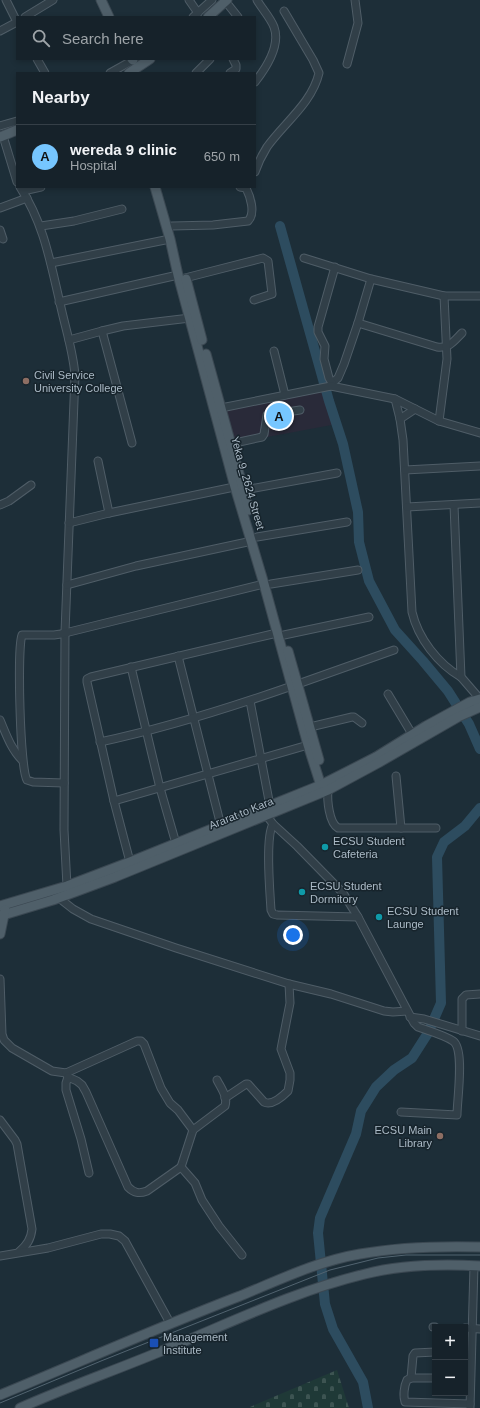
<!DOCTYPE html>
<meta charset="utf-8">
<style>
:root{--surface:#16222a;--page:#1f2a32;--text:#f1f3f6;--muted:#9ea4a8;--line:#353f47;--accent:#76c6ff}
body{margin:0;font-family:Arial,sans-serif;background:var(--page);color:var(--text)}
.controls{position:absolute;right:12px;bottom:12px;display:grid;overflow:hidden;border-radius:0px;box-shadow:0 2px 6px #0003}
.controls button{width:36px;height:36px;display:grid;place-items:center;padding:0;border:0;border-bottom:1px solid var(--line);background:var(--surface);color:var(--text);font:20px sans-serif}
.you{position:absolute;left:293px;top:935px;width:14px;height:14px;margin:-10px;border:3px solid #fff;border-radius:50%;background:#1a73e8;box-shadow:0 0 0 6px #1a73e833}
.badge{display:grid;place-items:center;width:26px;height:26px;border-radius:50%;background:var(--accent);color:#111;font-size:13px;font-weight:700}
.pin{position:absolute;translate:-50% -50%;border:2px solid #fff;box-shadow:0 1px 4px #0006}
.list{margin:0;padding:0;list-style:none}
h2{display:flex;justify-content:space-between;align-items:center;height:52px;margin:0;padding:0 16px;font-size:17px}
h2 small{font-size:13px;font-weight:400;color:var(--muted)}
.list li{display:grid;grid-template-columns:26px 1fr auto;gap:12px;align-items:center;box-sizing:border-box;height:64px;padding:0 16px;border-top:1px solid var(--line)}
.list b{display:block;font-size:15px;white-space:nowrap}
.list p{margin:0;font-size:13px;white-space:nowrap;color:var(--muted)}
.list em{font-size:13px;font-style:normal;color:var(--muted)}
.icon{flex:none;width:22px;height:22px;fill:none;stroke:currentColor;stroke-width:2;stroke-linecap:round;stroke-linejoin:round}
.map{position:relative;flex:none;width:480px;height:1408px;overflow:hidden}
.search{position:absolute;background:var(--surface);box-shadow:0 2px 6px #0003;left:16px;top:16px;width:240px;height:44px;display:flex;align-items:center;gap:10px;box-sizing:border-box;padding:0 14px;border-radius:0px;color:var(--muted);font-size:15px}
.panel{position:absolute;background:var(--surface);box-shadow:0 2px 6px #0003;left:16px;top:72px;width:240px;height:116px;border-radius:0px}
.map>svg:first-child{display:block}
.medical{fill:#292a39}
.cemetery{fill:url(#cemetery-stones)}
.lines{fill:none;stroke-linecap:round;stroke-linejoin:round}
.river{stroke:#2d4c5f;stroke-width:10}
.minor-casing{stroke:#4f5d67;stroke-width:9}
.major-casing{stroke:#3b4852;stroke-width:11}
.minor{stroke:#313f48;stroke-width:7}
.major{stroke:#4f5f69;stroke-width:9}
.tram{stroke:#526470;stroke-width:1}
.education-dot{fill:#8d6e63;stroke:#17242c;stroke-width:1.5}
.culture-dot{fill:#0f9aa8;stroke:#17242c;stroke-width:1.5}
.transit-dot{fill:#1a4fb4;stroke:#17242c;stroke-width:1.5}
.labels{text-anchor:middle;dominant-baseline:central;stroke-width:3;stroke-linejoin:round;paint-order:stroke}
.poi-label{font-size:11px;fill:#abbac6;stroke:#17242c;text-anchor:start}
.street-label{font-size:11px;fill:#abbac6;stroke:#17242c}
</style>
<div class="map">
<svg width="480" height="1408" viewBox="0 0 480 1408">
<defs>
<pattern id="cemetery-stones" width="16" height="16" patternUnits="userSpaceOnUse"><rect width="16" height="16" fill="#1f3937"/><path d="M2 7V4a2 2 0 0 1 4 0v3zM10 15v-3a2 2 0 0 1 4 0v3z" fill="#3d5452"/></pattern>
</defs>
<rect width="100%" height="100%" fill="#1d2e38"/>
<path class="medical" d="M326,387l11,37 -107,20 -9,-36z"/>
<path class="cemetery" d="M337,1370l12,38h-99v-1z"/>
<g class="lines">
<g class="river">
<path d="M280,226l49,175 14,43 15,68 1,30 10,39 26,49 28,31 25,30 21,33 11,25"/>
<path d="M368,1408l-5,-26 -30,-53 -8,-25 -7,-71 2,-15 36,-84 5,-23 15,-24 18,-17 18,-12 16,-25 13,-30 -4,-146 7,-15 21,-16 15,-18"/>
</g>
<defs>
<g id="minor">
<path d="M189,0l9,13"/>
<path d="M226,2l12,15"/>
<path d="M25,17l28,-17"/>
<path d="M193,17l19,-17"/>
<path d="M0,31l17,-9 -11,-22"/>
<path d="M37,59l8,14"/>
<path d="M347,64l11,-41 -3,-23"/>
<path d="M110,73l25,-14"/>
<path d="M196,73l14,-14"/>
<path d="M230,73l6,-4v-4l-3,-6"/>
<path d="M255,82c11,-14 26,-36 19,-55 -4,-10 -12,-18 -17,-27"/>
<path d="M0,126l17,-5"/>
<path d="M3,136l14,46"/>
<path d="M255,172c3,-9 7,-17 12,-25 17,-24 45,-44 52,-74l-6,-13 -29,-49"/>
<path d="M20,187c24,37 30,74 40,116 5,24 13,47 15,72l-10,257 -1,198 3,56"/>
<path d="M23,191l18,-4"/>
<path d="M0,208l27,-10"/>
<path d="M41,226l33,-5 48,-12"/>
<path d="M172,226l41,-1 35,-4c8,-8 2,-25 -2,-33l-6,-1"/>
<path d="M0,230l3,9"/>
<path d="M304,258l67,21 73,17h36"/>
<path d="M51,263l119,-24"/>
<path d="M185,278l78,-20 5,3 4,33 -18,6"/>
<path d="M59,302l119,-27"/>
<path d="M358,323l79,24c12,2 17,-6 25,-14"/>
<path d="M102,331l21,-5 67,-8"/>
<path d="M69,340l33,-9 30,112"/>
<path d="M274,351l11,44"/>
<path d="M332,383l6,-5 6,-14 14,-41 13,-44"/>
<path d="M331,386l1,-3 -3,-5 -5,-19 1,-13 -7,-14v-5l17,-60"/>
<path d="M395,399l5,20 3,21 9,172c6,26 26,52 49,65"/>
<path d="M221,408l110,-22 64,13 44,22 41,12"/>
<path d="M400,419l15,-10"/>
<path d="M439,421l8,-62 -3,-63"/>
<path d="M230,444l32,-7 2,-3 3,-19 33,-5"/>
<path d="M98,461l11,52"/>
<path d="M405,470l75,-4"/>
<path d="M239,491l98,-18"/>
<path d="M0,505l9,-4 22,-16"/>
<path d="M454,505l7,172 19,22"/>
<path d="M407,507l73,-4"/>
<path d="M69,523l40,-10 130,-27"/>
<path d="M257,537l90,-15"/>
<path d="M271,584l87,-14"/>
<path d="M67,585l69,-19 116,-25"/>
<path d="M284,635l85,-18"/>
<path d="M178,656l43,170"/>
<path d="M131,667l29,121 17,59"/>
<path d="M298,684l96,-34"/>
<path d="M388,694l24,40"/>
<path d="M250,701l20,105"/>
<path d="M0,720c6,14 11,29 22,40"/>
<path d="M310,727l42,-10h2l8,6"/>
<path d="M100,742c66,-14 129,-34 192,-56"/>
<path d="M396,776l5,52"/>
<path d="M64,783l-31,-1 -6,-2c-7,-11 -10,-131 -5,-145h32l7,-1 203,-50"/>
<path d="M328,790c-1,10 1,33 10,38h98"/>
<path d="M114,801l194,-56"/>
<path d="M267,816l6,8 24,22 46,47 15,24 56,106 4,4c11,4 26,8 35,14 12,8 4,59 4,74l-56,-3"/>
<path d="M273,824c-8,13 -3,69 -2,86l2,4 4,1 81,2"/>
<path d="M130,862l-16,-61 -27,-119v-3l4,-2 186,-44"/>
<path d="M59,898l14,11 18,10 85,29 113,36 42,10 53,17 9,1 14,-1"/>
<path d="M0,979l2,55 2,6 8,8 40,23 14,2 71,-32h4l3,3 17,44 9,15 8,7 15,20 -12,37 14,16 7,17 17,26 23,29"/>
<path d="M410,1017l14,2 56,17"/>
<path d="M462,1031v-32l4,-4 14,-1"/>
<path d="M66,1073l2,4 9,4 5,4 4,7 42,95c6,6 11,7 19,4l34,-24"/>
<path d="M68,1077l-2,6v7l15,49 8,34"/>
<path d="M225,1098l21,-14h2l16,18c8,4 18,-5 24,-11l2,-11v-7l-9,-24 9,-46 -1,-19"/>
<path d="M0,1120l15,20 2,4 15,85c-1,10 -5,16 -13,23"/>
<path d="M193,1130l32,-24c3,-9 -4,-18 -8,-26"/>
<path d="M0,1256l48,-8 53,-14h9l9,2 6,5 45,82"/>
<path d="M433,1327h2"/>
<path d="M465,1328l15,1"/>
<path d="M411,1378l2,-22 2,-3 20,-1"/>
<path d="M435,1378h-24l-4,2c-3,6 -4,16 -2,22l65,2"/>
<path d="M470,1408l4,-142"/>
</g>
<g id="major">
<path d="M101,0l8,17"/>
<path d="M208,17l19,-17"/>
<path d="M132,59l1,1"/>
<path d="M129,73l21,-14"/>
<path d="M0,137l17,-7"/>
<path d="M155,187l15,52 8,36 57,212 29,97 44,161 15,47"/>
<path d="M186,279l16,61"/>
<path d="M206,354l43,156"/>
<path d="M288,651l31,109"/>
<path d="M0,906l67,-20 63,-24 191,-77 55,-28 50,-31 44,-24 10,-3"/>
<path d="M0,916l53,-16 62,-23 213,-87 50,-27 80,-46 22,-10"/>
<path d="M0,934l5,-24"/>
<path d="M0,1395c80,-33 159,-68 240,-99 39,-16 78,-35 120,-42 39,-7 80,-8 120,-7"/>
<path d="M20,1408c47,-21 96,-38 144,-58 66,-27 131,-59 201,-76 35,-9 79,-10 115,-8"/>
</g>
</defs>
<use href="#minor" class="minor-casing"/>
<use href="#major" class="major-casing"/>
<use href="#minor" class="minor"/>
<use href="#major" class="major"/>
<path class="tram" d="M0,1403l101,-42 229,-91 48,-12 28,-3h74"/>
</g>
<g class="education-dot">
<circle cx="26" cy="381" r="4"/>
<circle cx="440" cy="1136" r="4"/>
</g>
<g class="culture-dot">
<circle cx="325" cy="847" r="4"/>
<circle cx="302" cy="892" r="4"/>
<circle cx="379" cy="917" r="4"/>
</g>
<rect class="transit-dot" x="149" y="1338" width="10" height="10" rx="2"/>
<g class="labels">
<g class="poi-label">
<text x="34" y="375">Civil Service<tspan x="34" dy="13">University College</tspan></text>
<text x="333" y="841">ECSU Student<tspan x="333" dy="13">Cafeteria</tspan></text>
<text x="310" y="886">ECSU Student<tspan x="310" dy="13">Dormitory</tspan></text>
<text x="387" y="911">ECSU Student<tspan x="387" dy="13">Launge</tspan></text>
<text x="432" y="1130" text-anchor="end">ECSU Main<tspan x="432" dy="13">Library</tspan></text>
<text x="163" y="1337">Management<tspan x="163" dy="13">Institute</tspan></text>
</g>
<g class="street-label">
<text transform="translate(248 483) rotate(74)">Yeka 9_2624 Street</text>
<text transform="translate(241 813) rotate(-22)">Ararat to Kara</text>
</g>
</g>
</svg>
<div class="controls">
<button>+</button>
<button>−</button>
</div>
<div class="you"></div>
<div class="pin badge" style="left:279px;top:416px">A</div>
<div class="search"><svg class="icon" aria-label="search" viewBox="0 0 24 24"><circle cx="10" cy="10" r="6"/><path d="M15 15l6 6"/></svg>Search here</div>
<section class="panel">
<h2>Nearby<small></small></h2>
<ul class="list">
<li><span class="badge">A</span><div><b>wereda 9 clinic</b><p>Hospital</p></div><em>650 m</em></li>
</ul>
</section>
</div>
